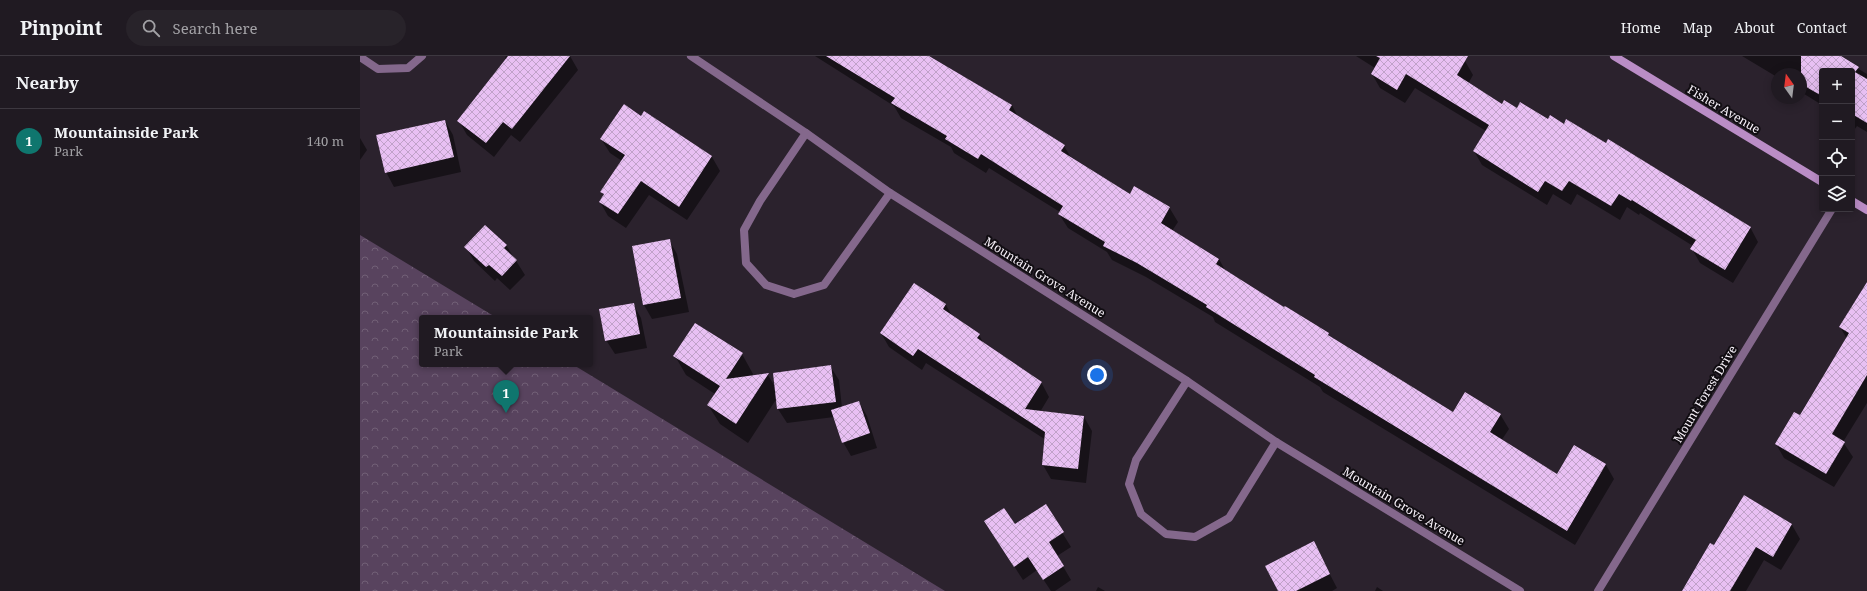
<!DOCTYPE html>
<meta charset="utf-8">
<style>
:root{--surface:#201a22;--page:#28232a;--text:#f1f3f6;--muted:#a2a1a5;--line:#3d3840;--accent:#0f766e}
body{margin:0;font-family:"Noto Serif",serif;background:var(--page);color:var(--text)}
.controls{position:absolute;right:12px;top:12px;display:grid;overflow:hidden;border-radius:4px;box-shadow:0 2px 10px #0003}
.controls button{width:36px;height:36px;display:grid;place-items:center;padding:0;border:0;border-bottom:1px solid var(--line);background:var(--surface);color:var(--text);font:20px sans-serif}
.compass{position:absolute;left:1411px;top:12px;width:36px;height:36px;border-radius:50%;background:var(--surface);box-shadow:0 2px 10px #0003;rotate:346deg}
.you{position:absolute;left:737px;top:319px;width:14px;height:14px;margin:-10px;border:3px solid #fff;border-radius:50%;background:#1a73e8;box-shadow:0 0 0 6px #1a73e833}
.badge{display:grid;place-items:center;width:26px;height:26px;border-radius:50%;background:var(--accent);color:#fff;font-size:13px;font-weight:700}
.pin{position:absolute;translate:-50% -33px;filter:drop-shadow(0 1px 2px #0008)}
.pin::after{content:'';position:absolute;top:21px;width:14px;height:12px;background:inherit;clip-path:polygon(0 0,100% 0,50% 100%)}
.popup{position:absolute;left:59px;top:259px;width:174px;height:52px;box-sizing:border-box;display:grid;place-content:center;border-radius:4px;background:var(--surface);filter:drop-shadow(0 1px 3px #0005);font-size:13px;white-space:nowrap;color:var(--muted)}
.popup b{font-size:15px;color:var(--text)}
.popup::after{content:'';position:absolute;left:50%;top:100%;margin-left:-8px;border:8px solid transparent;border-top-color:var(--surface)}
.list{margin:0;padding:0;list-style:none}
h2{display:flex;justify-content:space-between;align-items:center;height:52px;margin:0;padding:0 16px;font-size:17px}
h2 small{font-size:13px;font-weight:400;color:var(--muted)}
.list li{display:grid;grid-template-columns:26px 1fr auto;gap:12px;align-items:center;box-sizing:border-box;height:64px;padding:0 16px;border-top:1px solid var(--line)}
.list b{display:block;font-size:15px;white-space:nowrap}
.list p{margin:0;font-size:13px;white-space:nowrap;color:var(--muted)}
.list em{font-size:13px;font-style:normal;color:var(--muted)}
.icon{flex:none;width:22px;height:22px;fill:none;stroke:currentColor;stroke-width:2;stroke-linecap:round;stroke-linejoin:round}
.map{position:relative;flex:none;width:1507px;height:535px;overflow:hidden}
header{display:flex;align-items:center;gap:24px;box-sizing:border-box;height:56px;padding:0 20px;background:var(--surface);border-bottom:1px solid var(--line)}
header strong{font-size:19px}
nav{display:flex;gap:22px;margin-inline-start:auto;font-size:14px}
.search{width:280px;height:36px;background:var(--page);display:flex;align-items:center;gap:10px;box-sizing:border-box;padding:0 14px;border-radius:22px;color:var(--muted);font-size:15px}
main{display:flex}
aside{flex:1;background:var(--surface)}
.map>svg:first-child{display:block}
.park{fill:url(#park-crowns)}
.shadow{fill:#0007}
.building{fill:url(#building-cross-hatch)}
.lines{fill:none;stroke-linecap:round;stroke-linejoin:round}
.street{stroke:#84688c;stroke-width:8}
.secondary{stroke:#ba8dc6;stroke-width:8}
.labels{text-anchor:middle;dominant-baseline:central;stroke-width:4;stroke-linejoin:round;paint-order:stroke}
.street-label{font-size:12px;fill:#f8f2fa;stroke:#110d12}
</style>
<header>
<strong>Pinpoint</strong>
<div class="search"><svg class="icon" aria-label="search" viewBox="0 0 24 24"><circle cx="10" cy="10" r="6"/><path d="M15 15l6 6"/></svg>Search here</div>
<nav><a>Home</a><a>Map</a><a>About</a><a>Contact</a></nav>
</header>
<main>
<aside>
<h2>Nearby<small></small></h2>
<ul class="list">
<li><span class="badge">1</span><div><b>Mountainside Park</b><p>Park</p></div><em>140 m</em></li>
</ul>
</aside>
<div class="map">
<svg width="1507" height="535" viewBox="0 0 1507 535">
<defs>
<pattern id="park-crowns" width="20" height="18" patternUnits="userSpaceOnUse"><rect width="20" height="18" fill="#58435e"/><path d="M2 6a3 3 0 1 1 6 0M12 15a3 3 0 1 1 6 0" fill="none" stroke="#715f76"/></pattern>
<pattern id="building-cross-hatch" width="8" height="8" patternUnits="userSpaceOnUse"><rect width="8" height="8" fill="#e8c0f3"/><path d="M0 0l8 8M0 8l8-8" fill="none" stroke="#c0a2c9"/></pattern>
</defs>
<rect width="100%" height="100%" fill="#2b222d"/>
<path class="park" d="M0,179l137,83h-75v46h150l373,227h-585z"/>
<g class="shadow">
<path d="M146,0h64l8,14 -58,72 -9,-7 -17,22 -27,-22 -8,-14 47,-61 -1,-2z"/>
<path d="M455,0h112l85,49 6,12 46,29 8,13 58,36 39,12 9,15 -6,9 47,28 7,13 102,62 3,4 122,75 47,1 9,15 -8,12 57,34 17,-28 31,18 8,14 -39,66 -252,-153 -3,-5 -105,-65 -2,-5 -67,-40 -34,-17 -5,-8 -39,-24 -9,-14 1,-2 -71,-44 -3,5 -32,-20 -3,-6 -50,-29 -7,-12z"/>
<path d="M996,0h101l8,5 8,14 -5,9 34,21 46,16 202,106 8,15 -25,41 -33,-20 -8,-14 1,-3 -53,-33 -1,2 -12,-8 -7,13 -43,-26 -6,11 -18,-11 -6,11 -65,-40 -8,-14 12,-20 -71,-43 -10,15 -25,-15 -8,-14 3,-6z"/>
<path d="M1382,0h95l30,18v58l-10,-6 -5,7v-62h-30v34l-21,-13v-18h-24v3z"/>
<path d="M285,56l67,45 8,14 -33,49 -38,-25 -23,33 -18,-12 -8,-14 4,-6 -3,-4 21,-31 -12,-8 -9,-14 40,-22z"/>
<path d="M85,65l8,14 8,37 -67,15 -8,-15z"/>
<path d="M0,82l7,12 -7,10z"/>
<path d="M309,184l8,14 12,58 -37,7 -8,-14z"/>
<path d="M146,189l19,30 -15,15 -13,-12 -2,3 -21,-20 -8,-14z"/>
<path d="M554,228l32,21 6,11 27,19 5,9 57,38 8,15 -9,15 44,5 8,14 -6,52 -35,-4 -8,-14 3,-25 -120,-77 -4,7 -33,-23 -8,-14z"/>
<path d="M1507,245v102l-24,39 10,15 -19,30 -50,-29 -8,-14 24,-28 47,-77 -7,-12z"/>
<path d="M273,248l8,14 6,30 -32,6 -9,-14z"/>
<path d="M382,298l11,20 -2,3 17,-2 7,12 55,-21 9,14 3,28 17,-6 8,14 10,32 -26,8 -8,-14 -9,-25 -47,6 -9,-14 -1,-11 -29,45 -28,-19 -12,-19 7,-11 -29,-19 -11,-19z"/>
<path d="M1384,441l48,28 8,14 -19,31 -17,-10 -18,31h-63l31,-44z"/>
<path d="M685,449l26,42 -14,9 14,24 -16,11h-4l-14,-21 -14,10 -38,-59 30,5z"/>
<path d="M953,486l24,46 -5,3h-53z"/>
<path d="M738,531l7,4h-9z"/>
<path d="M1017,531l6,4h-8z"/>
</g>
<g class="building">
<path d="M148,0h62l-58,73 -9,-7 -17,21 -29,-22z"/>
<path d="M466,0h103l83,49 -3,5 56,35 -4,6 69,43 4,-8 36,21 -9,16 58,36 -3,5 68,43 1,-1 44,27 -1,2 125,77 12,-20 36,22 -11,18 67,42 17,-29 32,19 -39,67 -253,-154 1,-2 -109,-68 1,-2 -70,-42 -34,-17 2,-4 -47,-28 5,-8 -82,-52 -3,5 -33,-20 2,-3 -56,-33 4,-5z"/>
<path d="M1016,0h92l-11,19 45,29 2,-4 13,8 3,-6 28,17 2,-4 14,9 2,-5 40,24 2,-4 143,88 -26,43 -35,-21 6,-9 -64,-40 -1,1 -12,-7 -8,12 -42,-25 -7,10 -17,-10 -7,11 -65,-41 16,-26 -83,-51 -9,16 -26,-16 9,-16z"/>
<path d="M1441,0h40l18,11 -4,5 12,7v44l-15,-9v-43h-30v25l-21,-12z"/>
<path d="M264,48l17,12 3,-5 68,45 -33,51 -38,-26 -23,33 -19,-12 5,-8 -4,-2 25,-37 -25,-16z"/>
<path d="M85,64l9,37 -69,16 -9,-38z"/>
<path d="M125,169l22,20 -3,3 13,12 -15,16 -13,-11 -3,2 -22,-20z"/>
<path d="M310,183l11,59 -38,7 -11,-59z"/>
<path d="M1507,226v93l-35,59 13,8 -19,32 -51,-30 19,-32 6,3 49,-82 -10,-6z"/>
<path d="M554,227l32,21 -3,5 37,25 -3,4 65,44 -17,27 59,7 -6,53 -36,-4 3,-33 -127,-83 -5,7 -33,-23z"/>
<path d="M274,247l6,31 -35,7 -6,-32z"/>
<path d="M335,267l48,30 -17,26 43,-6 -33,51 -29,-19 13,-19 -47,-30z"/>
<path d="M471,309l5,37 -59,7 -4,-36z"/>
<path d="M499,345l11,32 -28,10 -11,-33z"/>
<path d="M1384,439l48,29 -19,33 -17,-10 -26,44h-48l28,-48 4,2z"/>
<path d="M686,448l18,28 -15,10 15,24 -21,14 -15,-23 -14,10 -30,-46 20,-13 11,16z"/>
<path d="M954,485l16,33 -34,17h-18l-13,-25z"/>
</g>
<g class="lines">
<g class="street">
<path d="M331,0l115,77 84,60 297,188 89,61 244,149"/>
<path d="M0,1l18,12 30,-1 14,-12"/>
<path d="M446,77l-46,68 -16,29 2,33 20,22 28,9 30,-9 66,-92"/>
<path d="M827,325l-51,79 -7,24 12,30 25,20 29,3 34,-19 47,-76"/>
<path d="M1238,535l234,-382"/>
</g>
<g class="secondary">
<path d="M1254,0l208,126"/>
<path d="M1492,145l15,9"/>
</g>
</g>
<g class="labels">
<g class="street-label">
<text transform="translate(1364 53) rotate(31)">Fisher Avenue</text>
<text transform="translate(685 221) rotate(32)">Mountain Grove Avenue</text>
<text transform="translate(1345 338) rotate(-59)">Mount Forest Drive</text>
<text transform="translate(1044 450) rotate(31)">Mountain Grove Avenue</text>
</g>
</g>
</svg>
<div class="controls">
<button>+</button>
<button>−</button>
<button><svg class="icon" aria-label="locate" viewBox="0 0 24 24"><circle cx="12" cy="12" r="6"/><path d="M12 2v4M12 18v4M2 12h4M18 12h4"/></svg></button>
<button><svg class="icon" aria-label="layers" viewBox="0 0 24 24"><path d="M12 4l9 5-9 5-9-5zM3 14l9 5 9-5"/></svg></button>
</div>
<svg class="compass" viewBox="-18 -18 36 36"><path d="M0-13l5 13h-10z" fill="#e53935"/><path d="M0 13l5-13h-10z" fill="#a2a1a5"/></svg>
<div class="you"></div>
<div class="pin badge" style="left:146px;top:357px">1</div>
<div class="popup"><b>Mountainside Park</b>Park</div>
</div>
</main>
